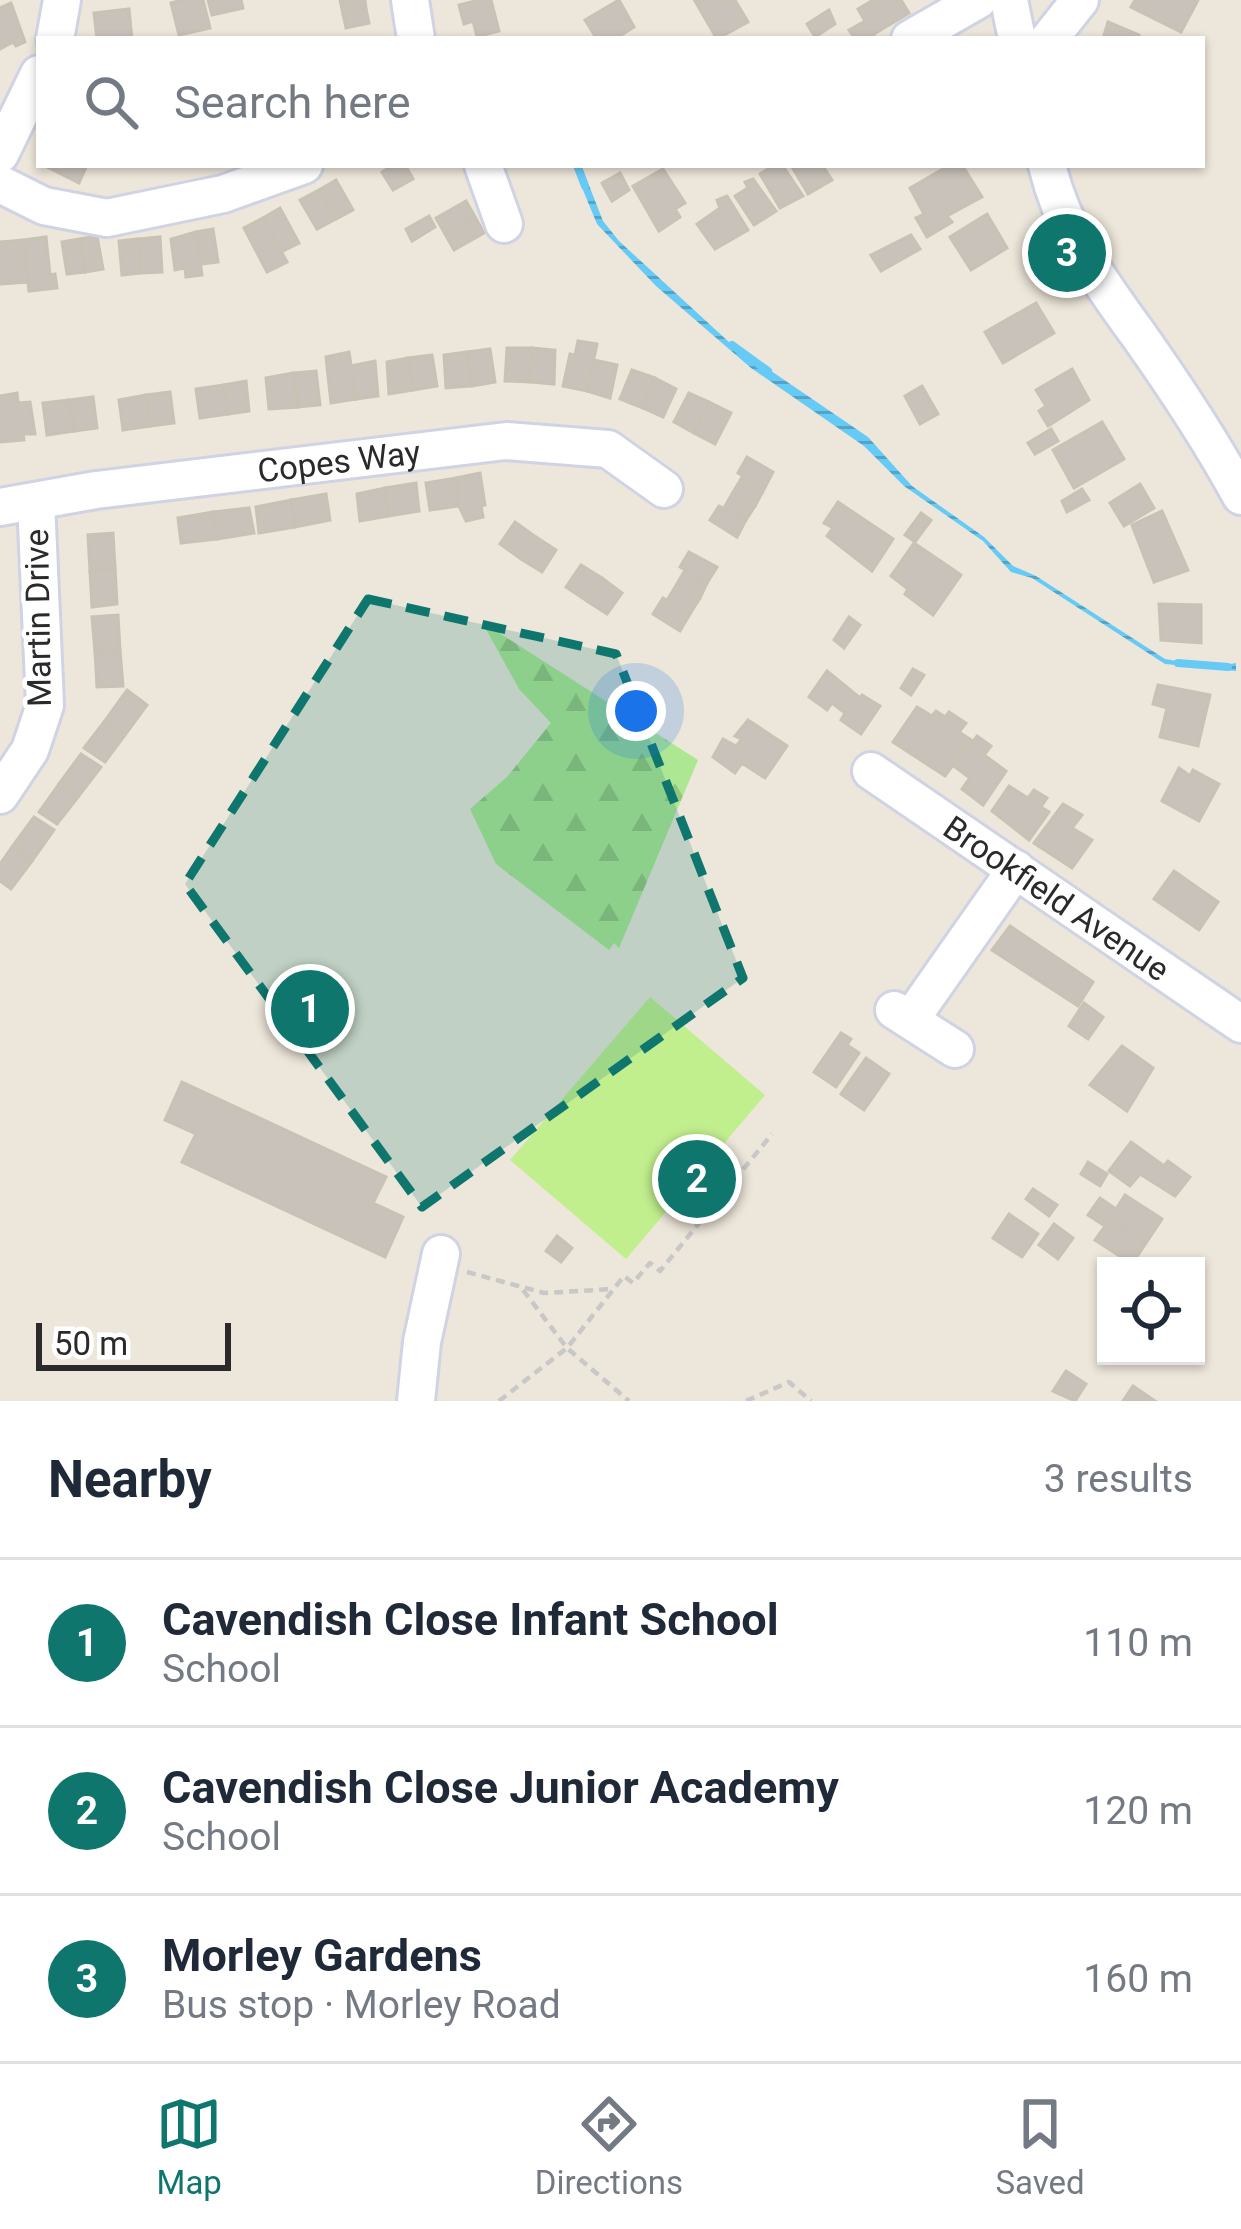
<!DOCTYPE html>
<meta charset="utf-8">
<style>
:root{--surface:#fff;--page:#f6f6f7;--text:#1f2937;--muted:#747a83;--line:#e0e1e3;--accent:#0f766e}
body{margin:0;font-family:Roboto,sans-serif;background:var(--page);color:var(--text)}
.controls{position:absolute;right:36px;bottom:36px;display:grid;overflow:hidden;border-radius:0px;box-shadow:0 3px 9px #0004}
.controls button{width:108px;height:108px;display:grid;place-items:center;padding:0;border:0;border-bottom:3px solid var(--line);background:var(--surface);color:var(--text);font:60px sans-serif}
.scale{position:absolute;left:36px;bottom:30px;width:195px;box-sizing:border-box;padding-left:12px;border:6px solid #2a2a2a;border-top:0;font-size:33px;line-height:42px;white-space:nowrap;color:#2a2a2a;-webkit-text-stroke:9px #fff;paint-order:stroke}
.you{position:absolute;left:636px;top:711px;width:42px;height:42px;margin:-30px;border:9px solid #fff;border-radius:50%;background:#1a73e8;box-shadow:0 0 0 18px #1a73e833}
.badge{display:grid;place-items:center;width:78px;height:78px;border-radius:50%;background:var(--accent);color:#fff;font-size:39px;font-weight:700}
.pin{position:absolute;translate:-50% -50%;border:6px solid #fff;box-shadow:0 3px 12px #0006}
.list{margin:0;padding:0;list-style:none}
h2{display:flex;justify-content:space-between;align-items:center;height:156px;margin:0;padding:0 48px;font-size:51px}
h2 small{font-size:39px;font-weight:400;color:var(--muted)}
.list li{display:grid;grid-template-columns:78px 1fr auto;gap:36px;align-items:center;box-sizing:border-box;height:168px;padding:0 48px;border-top:3px solid var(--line)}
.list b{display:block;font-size:45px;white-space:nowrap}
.list p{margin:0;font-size:39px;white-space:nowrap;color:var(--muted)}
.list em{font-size:39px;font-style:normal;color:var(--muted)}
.icon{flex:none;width:66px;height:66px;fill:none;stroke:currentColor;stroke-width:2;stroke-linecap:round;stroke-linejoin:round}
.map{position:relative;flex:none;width:1241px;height:1401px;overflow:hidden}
.search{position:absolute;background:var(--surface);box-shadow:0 3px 9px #0004;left:36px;right:36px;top:36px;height:132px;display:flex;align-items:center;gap:30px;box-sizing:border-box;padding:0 42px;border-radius:0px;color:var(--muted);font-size:45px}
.sheet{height:660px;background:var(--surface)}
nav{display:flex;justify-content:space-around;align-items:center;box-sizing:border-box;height:168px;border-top:3px solid var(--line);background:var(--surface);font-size:33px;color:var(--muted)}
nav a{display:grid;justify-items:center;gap:6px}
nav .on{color:var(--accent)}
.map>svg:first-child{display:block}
.forest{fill:url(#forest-firs)}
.pitch{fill:#c2ef8e}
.water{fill:url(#water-rules)}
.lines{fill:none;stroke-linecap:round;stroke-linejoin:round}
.stream{stroke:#66caf6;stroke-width:8}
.building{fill:#c8c2ba;stroke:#c8c2b4;stroke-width:3}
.minor-casing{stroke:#d0d3e4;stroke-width:42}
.path{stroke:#c8c8c8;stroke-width:4.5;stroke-dasharray:9 6;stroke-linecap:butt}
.minor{stroke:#fff;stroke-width:36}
.marked{fill:#0f766e;fill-opacity:0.2;stroke:#0f766e;stroke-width:9;stroke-dasharray:24 15;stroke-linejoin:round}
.labels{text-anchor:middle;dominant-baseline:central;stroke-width:9;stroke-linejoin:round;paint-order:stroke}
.street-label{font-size:33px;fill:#2a2a2a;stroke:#fff}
</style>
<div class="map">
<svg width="1241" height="1401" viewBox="0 0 1241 1401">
<defs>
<pattern id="forest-firs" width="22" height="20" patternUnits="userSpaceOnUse" patternTransform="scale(3)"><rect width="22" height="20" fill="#ade793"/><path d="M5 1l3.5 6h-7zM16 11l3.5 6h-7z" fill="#95c67f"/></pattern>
<pattern id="water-rules" width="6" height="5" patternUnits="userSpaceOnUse" patternTransform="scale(3)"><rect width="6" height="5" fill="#66caf6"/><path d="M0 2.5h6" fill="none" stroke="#54a4c7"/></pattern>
</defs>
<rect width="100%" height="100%" fill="#ede6da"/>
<path class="forest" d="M482,622l216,138 -79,188 -5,-5 -5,7 -113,-86 -26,-55 37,-32 44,-54 -32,-34z"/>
<path class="pitch" d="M650,997l115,98 -139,164 -116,-99z"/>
<path class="water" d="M581,165l22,56 16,20 111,102 138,94 44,49 72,51 29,29 23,10 129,83 47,8 24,-4v8l-71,-7 -133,-86 -21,-6 -28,-31 -79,-55 -40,-40 -113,-78 -95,-82 -59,-62 -14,-34z"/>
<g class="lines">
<g class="stream">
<path d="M577,165l8,21"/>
<path d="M732,345l36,26"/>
<path d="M1178,663l50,4"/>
</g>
</g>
<g class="building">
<path d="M182,0h21l7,28 -31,7 -8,-32z"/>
<path d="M208,0h33l2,8 -31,7z"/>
<path d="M340,0h25l1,9 -23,5z"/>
<path d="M479,0h12l8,31 -22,6 -4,-16 -9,3 -5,-19z"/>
<path d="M619,0l15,27 -19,12h-18l-12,-19z"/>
<path d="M735,0l13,22 -31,17 -22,-38z"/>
<path d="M873,0h28l8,13 -35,21v5h-19l-6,-9 16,-9 -7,-12z"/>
<path d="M1135,0h63l-17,32 -50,-25z"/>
<path d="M11,3l14,39 -9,4 -3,-4 -13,7v-41z"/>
<path d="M129,9l3,30h-35l-3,-26z"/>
<path d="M366,9l3,14 -23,5 -3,-14z"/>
<path d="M829,10l6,14 -20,13 -8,-13z"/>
<path d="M1108,22l31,13 -2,4h-34z"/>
<path d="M43,165h44l-8,18z"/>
<path d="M394,165h11l8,14 -20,11 -11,-18z"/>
<path d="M774,165h8l21,31 -23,12 -20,-34z"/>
<path d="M791,165h31l10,15 -24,14z"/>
<path d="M950,165h12l20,32 -35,19 5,6 -25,15 -11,-19 8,-4 -14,-26z"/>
<path d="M663,169l22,34 -10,6 5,8 -21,14 -26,-45z"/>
<path d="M620,173l9,17 -17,11 -10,-18z"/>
<path d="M753,179l23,32 -22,14 -19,-29 13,-8 -3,-6z"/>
<path d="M336,180l17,30 -17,9 -17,-29z"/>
<path d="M319,190l17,29 -19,10 -17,-29z"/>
<path d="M727,196l21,34 -33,19 -18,-25 23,-16 -3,-8z"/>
<path d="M466,201l9,16 -30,17 -9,-16z"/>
<path d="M280,208l19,35 -18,9 -18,-34z"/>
<path d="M987,214l20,34 -36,22 -21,-33z"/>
<path d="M429,216l6,11 -23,14 -6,-12z"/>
<path d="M475,217l9,16 -30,17 -9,-16z"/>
<path d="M263,218l24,44 -20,10 -23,-44z"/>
<path d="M213,229l5,33 -17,2 -5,-32z"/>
<path d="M196,232l6,43 -16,2 -1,-9 -10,2 -4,-31z"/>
<path d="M911,235l9,14 -39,22 -10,-16z"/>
<path d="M97,236l6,33 -18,3 -5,-33z"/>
<path d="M46,237l4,38 5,-1 2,14 -28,3 -6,-51z"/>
<path d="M160,237l2,35 -21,1 -3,-34z"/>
<path d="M80,239l5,33 -18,2 -5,-32z"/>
<path d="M138,239l3,34 -19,2 -3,-34z"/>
<path d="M23,240l5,42 -28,2v-42z"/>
<path d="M1036,303l18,30 -51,30 -18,-31z"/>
<path d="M578,341l19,3 -10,47 -24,-5 7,-32 5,1z"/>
<path d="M507,348h25l-2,34 -25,-1z"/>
<path d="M532,348l23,2 -1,34 -24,-2z"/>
<path d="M490,349l5,33 -23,4 -5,-34z"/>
<path d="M349,352l7,47 -25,4 -5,-46z"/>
<path d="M467,352l5,34 -26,2 -2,-33z"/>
<path d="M432,355l5,31 -24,4 -5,-32z"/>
<path d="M408,358l5,32 -24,4 -2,-32z"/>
<path d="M594,360l23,5 -7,33 -23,-7z"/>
<path d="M375,361l3,35 -22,3 -5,-33z"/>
<path d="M1072,369l17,31 -41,26 -9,-15 7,-5 -10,-16z"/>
<path d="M632,370l23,8 -12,30 -23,-9z"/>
<path d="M316,371l4,34 -22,2 -5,-34z"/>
<path d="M293,373l5,34 -29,2 -3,-31z"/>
<path d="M655,378l21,11 -13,28 -20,-9z"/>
<path d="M246,381l3,30 -21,3 -4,-29z"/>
<path d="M224,385l4,29 -28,4 -4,-29z"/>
<path d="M922,386l16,28 -18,10 -15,-28z"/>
<path d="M170,392l4,31 -24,3 -4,-31z"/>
<path d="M17,393l1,10 12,-1 5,32h-12l1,6 -24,2v-46z"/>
<path d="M689,393l20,9 -15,31 -20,-11z"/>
<path d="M146,395l4,31 -27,4 -4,-30z"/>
<path d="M93,397l4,31 -23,3 -5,-31z"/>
<path d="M69,400l5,31 -27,4 -4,-32z"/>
<path d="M709,402l22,11 -16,31 -21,-11z"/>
<path d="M1102,422l22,37 -50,29 -21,-38z"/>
<path d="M1051,429l7,12 -23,13 -7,-11z"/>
<path d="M747,457l26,15 -11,21 -21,-14 2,-3 -5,-3z"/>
<path d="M480,473l5,32 -4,1 2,11 -17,4 -7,-15 -3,-28z"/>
<path d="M456,478l3,28 -29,4 -4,-27z"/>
<path d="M741,479l21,14 -7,13 -23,-12z"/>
<path d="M416,483l3,28 -31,5 -3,-28z"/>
<path d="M1140,484l14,24 -30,18 -14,-23z"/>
<path d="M385,488l3,28 -28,5 -3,-27z"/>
<path d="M1082,489l7,11 -22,12 -5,-11z"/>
<path d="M326,494l4,26 -35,7 -4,-27z"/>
<path d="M732,494l23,12 -9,14 -22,-12z"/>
<path d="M291,500l4,27 -36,6 -3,-26z"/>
<path d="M838,502l55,37 -21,32 -45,-35 6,-8 -9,-5z"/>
<path d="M719,506l27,14 -9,17 -27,-17z"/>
<path d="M249,508l5,25 -37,6 -4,-27z"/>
<path d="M1162,511l26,59 -34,12 -22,-57z"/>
<path d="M213,512l4,27 -36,4 -3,-25z"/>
<path d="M921,513l10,7 -16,22 -10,-7z"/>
<path d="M515,522l21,15 -15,22 -21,-15z"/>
<path d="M113,533l2,35 -25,3 -2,-36z"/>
<path d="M536,537l20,13 -14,22 -21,-13z"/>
<path d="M914,543l47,32 -28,40 -28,-21 3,-5 -17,-13z"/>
<path d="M689,552l28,15 -10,16 -27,-16z"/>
<path d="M581,565l21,13 -15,23 -21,-14z"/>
<path d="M115,568l2,36 -25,3 -2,-36z"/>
<path d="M685,570l22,13 -7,15 -23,-14z"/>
<path d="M602,578l20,15 -15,21 -20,-13z"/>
<path d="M677,584l23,14 -10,16 -23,-14z"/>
<path d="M663,598l27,16 -10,17 -27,-17z"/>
<path d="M1159,604l42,1v38l-40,-3z"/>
<path d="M118,615l2,35 -25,2 -3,-35z"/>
<path d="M849,617l11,8 -16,23 -10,-8z"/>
<path d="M120,650l3,36 -26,1 -2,-35z"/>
<path d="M913,669l11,6 -13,20 -10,-7z"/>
<path d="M827,671l33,27 2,-3 18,11 -19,28 -20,-14 4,-7 -13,-10 -5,7 -18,-13z"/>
<path d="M1158,685l52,10 -12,51 -38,-9 7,-29 -14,-4z"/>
<path d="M127,690l20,15 -22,30 -21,-13z"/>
<path d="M917,707l15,9 4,-5 9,6 4,-5 17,11 -7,9 12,8 -26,36 -52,-34z"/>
<path d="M748,720l39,26 -22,32 -23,-15 -7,10 -22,-16 10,-18 13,7 6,-7 -7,-3z"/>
<path d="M104,722l21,13 -20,27 -21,-14z"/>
<path d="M977,736l14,10 -7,9 22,16 -23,34 -21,-16 8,-11 -15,-11z"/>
<path d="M81,754l20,13 -23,30 -19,-13z"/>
<path d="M1179,768l11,8 3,-6 26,14 -20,37 -37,-20z"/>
<path d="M59,784l19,13 -21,27 -18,-12z"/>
<path d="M1009,786l19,12 6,-8 13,8 -6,9 8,5 -20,28 -37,-29z"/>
<path d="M1063,804l19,11 -10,13 20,12 -20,28 -38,-25z"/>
<path d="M34,817l20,13 -22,31 -20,-14z"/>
<path d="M12,847l20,14 -21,28 -11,-8v-17z"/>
<path d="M1174,871l44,31 -19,28 -45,-31z"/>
<path d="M1010,926l83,56 -15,24 -86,-56z"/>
<path d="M1084,1003l19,14 -15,22 -19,-13z"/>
<path d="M841,1033l10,6 -4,6 12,8 -23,34 -22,-15z"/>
<path d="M1122,1046l31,22 -26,43 -37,-26z"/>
<path d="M866,1058l23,16 -25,36 -23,-16z"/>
<path d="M182,1082l204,95 -13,26 30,14 -18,40 -203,-95 14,-28 -31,-14z"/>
<path d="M1131,1142l33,24 4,-5 22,16 -15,19 -35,-22 -10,12 -21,-15z"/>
<path d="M1088,1162l19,12 -7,12 -19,-12z"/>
<path d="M1033,1189l24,16 -8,11 -23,-17z"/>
<path d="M1125,1195l37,24 -16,24 -53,-35 7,-10 16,11z"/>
<path d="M1093,1208l53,35 -14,21 -37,-24 10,-14 -17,-11z"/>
<path d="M1009,1214l29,20 -16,23 -29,-19z"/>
<path d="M1054,1224l19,14 -15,21 -19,-14z"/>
<path d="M557,1236l15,12 -11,14 -15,-11z"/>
<path d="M1066,1371l20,13 -11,17 -22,-10z"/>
<path d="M1133,1386l22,15h-32z"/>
</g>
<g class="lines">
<defs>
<g id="minor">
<path d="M410,0l6,39"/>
<path d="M1009,0l8,39"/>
<path d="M55,39l7,-39"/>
<path d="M910,39l68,-39"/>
<path d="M1049,39l31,-39"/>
<path d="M0,154l39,-80"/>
<path d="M483,165l21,59"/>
<path d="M1047,165c16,67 53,117 93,172 36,51 71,104 101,159"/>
<path d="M0,184l44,22 63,12 116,-24 81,-29"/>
<path id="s1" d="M0,507l96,-17 410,-49 102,8 56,40"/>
<path id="s2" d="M871,771l370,253"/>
<path d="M0,795l30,-45 15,-45 -9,-203"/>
<path d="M894,1010l61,39"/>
<path d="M910,1020l106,-151"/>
<path d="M416,1401l6,-59 19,-88"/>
</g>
</defs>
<use href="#minor" class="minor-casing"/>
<g class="path">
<path d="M467,1272l77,21 70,-4"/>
<path d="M523,1290l44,58 62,53"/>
<path d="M499,1401l68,-53 57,-72 9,7 17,-20 10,8 112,-137"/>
<path d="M746,1401l43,-19 22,19"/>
</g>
<use href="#minor" class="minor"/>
</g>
<path class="marked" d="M368,599l248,55 127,324 -321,229 -237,-323z"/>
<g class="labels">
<g class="street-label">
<text stroke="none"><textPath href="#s1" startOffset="342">Copes Way</textPath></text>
<text transform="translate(38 618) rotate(-91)">Martin Drive</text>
<text stroke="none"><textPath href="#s2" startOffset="225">Brookfield Avenue</textPath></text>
</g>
</g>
</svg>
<div class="controls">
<button><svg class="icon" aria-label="locate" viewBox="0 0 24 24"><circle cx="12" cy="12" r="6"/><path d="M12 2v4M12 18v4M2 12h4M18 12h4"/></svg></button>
</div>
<div class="scale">50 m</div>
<div class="you"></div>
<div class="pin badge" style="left:310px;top:1009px">1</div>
<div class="pin badge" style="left:697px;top:1179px">2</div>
<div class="pin badge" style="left:1067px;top:253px">3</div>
<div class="search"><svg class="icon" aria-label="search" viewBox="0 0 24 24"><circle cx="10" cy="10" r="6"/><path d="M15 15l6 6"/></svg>Search here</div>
</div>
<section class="sheet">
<h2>Nearby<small>3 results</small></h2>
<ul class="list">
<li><span class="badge">1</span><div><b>Cavendish Close Infant School</b><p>School</p></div><em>110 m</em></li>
<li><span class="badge">2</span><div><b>Cavendish Close Junior Academy</b><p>School</p></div><em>120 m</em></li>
<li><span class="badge">3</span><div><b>Morley Gardens</b><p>Bus stop · Morley Road</p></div><em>160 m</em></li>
</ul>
</section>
<nav>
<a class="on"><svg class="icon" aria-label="map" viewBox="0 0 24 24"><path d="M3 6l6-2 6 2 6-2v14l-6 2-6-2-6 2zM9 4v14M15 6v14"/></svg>Map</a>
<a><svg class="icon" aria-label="directions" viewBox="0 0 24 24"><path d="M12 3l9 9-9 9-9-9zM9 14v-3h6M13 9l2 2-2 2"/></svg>Directions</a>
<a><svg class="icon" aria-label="saved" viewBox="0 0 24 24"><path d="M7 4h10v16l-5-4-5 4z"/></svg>Saved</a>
</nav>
